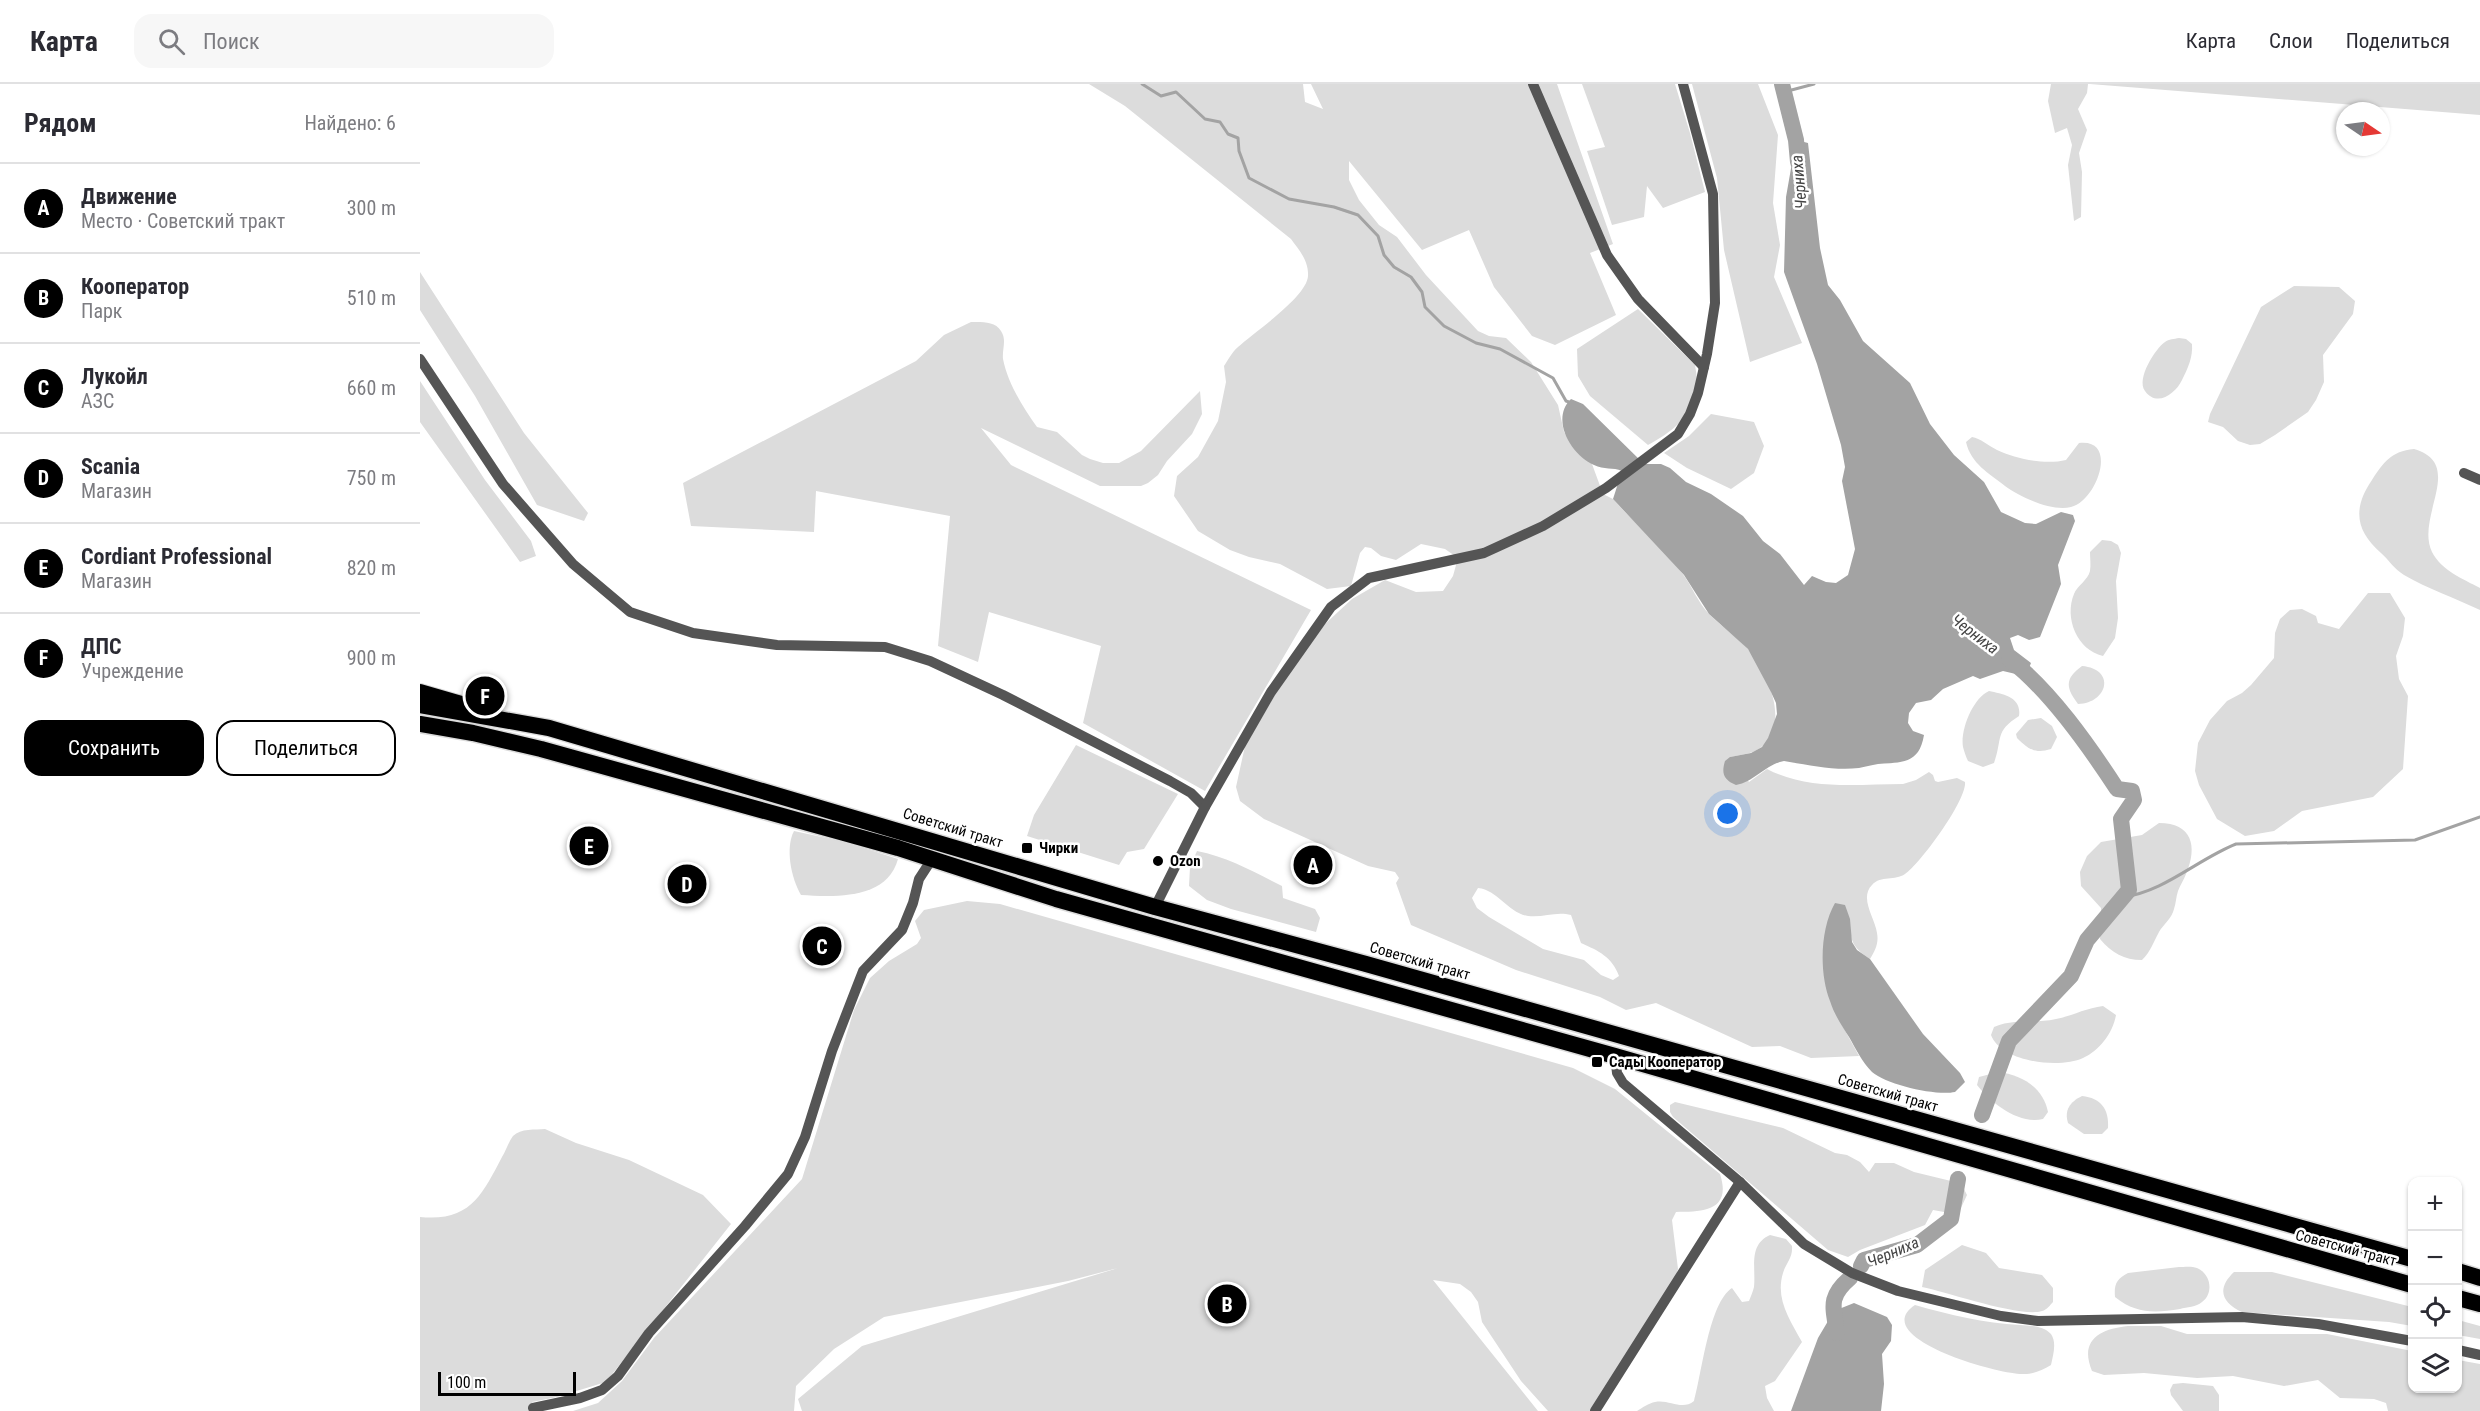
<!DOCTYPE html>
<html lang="ru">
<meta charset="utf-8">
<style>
:root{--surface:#fff;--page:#f7f7f7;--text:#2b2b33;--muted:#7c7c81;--line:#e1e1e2;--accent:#000}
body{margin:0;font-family:"Roboto Condensed",sans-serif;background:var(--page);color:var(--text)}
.controls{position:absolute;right:18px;bottom:18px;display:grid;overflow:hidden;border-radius:12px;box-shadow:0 2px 4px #0004}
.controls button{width:54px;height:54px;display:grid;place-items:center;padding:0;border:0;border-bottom:2px solid var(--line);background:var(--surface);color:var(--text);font:30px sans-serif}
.compass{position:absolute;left:1916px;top:18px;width:54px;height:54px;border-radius:50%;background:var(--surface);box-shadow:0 2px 4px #0004;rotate:103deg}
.scale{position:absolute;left:18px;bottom:15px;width:138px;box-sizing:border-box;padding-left:6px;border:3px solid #000;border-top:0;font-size:16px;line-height:21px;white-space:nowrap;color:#000;-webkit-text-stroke:4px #fff;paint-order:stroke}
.you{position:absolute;left:1308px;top:730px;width:21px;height:21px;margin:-15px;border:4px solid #fff;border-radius:50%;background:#1a73e8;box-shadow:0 0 0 9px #1a73e833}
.badge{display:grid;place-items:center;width:39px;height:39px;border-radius:50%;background:var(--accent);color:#fff;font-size:20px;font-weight:700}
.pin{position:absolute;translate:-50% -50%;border:3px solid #fff;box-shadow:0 2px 6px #0006}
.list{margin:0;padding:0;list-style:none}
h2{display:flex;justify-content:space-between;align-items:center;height:78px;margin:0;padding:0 24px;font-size:26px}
h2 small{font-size:20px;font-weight:400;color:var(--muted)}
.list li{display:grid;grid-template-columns:39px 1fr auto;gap:18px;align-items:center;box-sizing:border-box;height:90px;padding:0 24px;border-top:2px solid var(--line)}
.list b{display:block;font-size:22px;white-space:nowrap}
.list p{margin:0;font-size:20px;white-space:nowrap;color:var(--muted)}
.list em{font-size:20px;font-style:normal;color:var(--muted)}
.actions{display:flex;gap:12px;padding:18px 24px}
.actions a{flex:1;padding:14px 0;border:2px solid var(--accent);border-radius:18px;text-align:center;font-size:21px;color:var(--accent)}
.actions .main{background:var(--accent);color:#fff}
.icon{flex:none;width:33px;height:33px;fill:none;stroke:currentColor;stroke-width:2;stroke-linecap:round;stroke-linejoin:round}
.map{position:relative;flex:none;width:2060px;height:1327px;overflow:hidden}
header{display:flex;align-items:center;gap:36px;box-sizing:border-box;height:84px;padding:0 30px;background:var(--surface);border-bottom:2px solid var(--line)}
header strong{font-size:28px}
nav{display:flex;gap:33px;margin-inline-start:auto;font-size:21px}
.search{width:420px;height:54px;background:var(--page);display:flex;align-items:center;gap:15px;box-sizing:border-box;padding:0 21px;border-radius:18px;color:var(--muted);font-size:22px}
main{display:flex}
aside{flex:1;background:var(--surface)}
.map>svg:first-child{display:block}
.green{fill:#dcdcdc;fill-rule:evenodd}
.water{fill:#a3a3a3}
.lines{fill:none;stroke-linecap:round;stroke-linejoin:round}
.stream{stroke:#a3a3a3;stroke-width:3}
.river{stroke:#a3a3a3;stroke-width:16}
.major-casing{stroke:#dbdbdb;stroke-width:16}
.highway-casing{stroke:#dbdbdb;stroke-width:19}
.minor{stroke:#555;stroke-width:10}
.major{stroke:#000;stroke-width:14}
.highway{stroke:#000;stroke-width:16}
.poi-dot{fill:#000;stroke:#fff;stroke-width:2}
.labels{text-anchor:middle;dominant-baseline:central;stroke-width:5;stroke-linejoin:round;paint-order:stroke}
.street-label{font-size:15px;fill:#000;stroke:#fff}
.poi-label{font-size:15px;font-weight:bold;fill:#000;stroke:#fff;text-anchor:start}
.water-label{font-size:16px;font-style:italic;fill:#444;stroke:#fff}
</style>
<header>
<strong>Карта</strong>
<div class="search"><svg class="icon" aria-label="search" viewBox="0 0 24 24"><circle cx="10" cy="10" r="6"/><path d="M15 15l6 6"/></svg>Поиск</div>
<nav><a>Карта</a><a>Слои</a><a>Поделиться</a></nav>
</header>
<main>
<aside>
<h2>Рядом<small>Найдено: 6</small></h2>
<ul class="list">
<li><span class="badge">A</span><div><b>Движение</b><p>Место · Советский тракт</p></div><em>300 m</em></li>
<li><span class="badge">B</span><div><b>Кооператор</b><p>Парк</p></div><em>510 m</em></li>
<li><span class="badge">C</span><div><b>Лукойл</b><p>АЗС</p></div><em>660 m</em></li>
<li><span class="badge">D</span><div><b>Scania</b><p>Магазин</p></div><em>750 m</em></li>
<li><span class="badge">E</span><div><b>Cordiant Professional</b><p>Магазин</p></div><em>820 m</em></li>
<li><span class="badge">F</span><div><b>ДПС</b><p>Учреждение</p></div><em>900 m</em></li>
</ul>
<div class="actions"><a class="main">Сохранить</a><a>Поделиться</a></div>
</aside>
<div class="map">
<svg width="2060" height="1327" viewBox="0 0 2060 1327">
<rect width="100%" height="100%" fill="#fff"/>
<g class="green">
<path d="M669,0h214l2,18 18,7 -12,-25h246l56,160 -23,9 26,62 -61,30 -23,-9 -38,-49 -25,-57 -47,20 -73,-89v19l10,20 20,25 18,12 29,38 52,56 11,5 17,2 25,24 27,43 6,27 16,23 12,9 11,30 10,5c22,25 48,47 69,74 10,13 16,30 28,42 12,12 26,21 38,34 19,22 44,76 12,99 -8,6 -20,7 -30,9l19,25 18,-13c42,22 90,15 136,15l13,-4 13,-8 4,3 2,6 3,1 19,-4 8,4c2,18 -45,82 -60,92 -10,7 -24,1 -33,11 -13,13 3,33 5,48 2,10 -2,18 -7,26 -18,-12 -20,-18 -20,-40l-23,6 -3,50 18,50 17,31 -48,2 -31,-12 -28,1 -96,-44 -30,7 -26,-13 -84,-27 -105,-45 -15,-42 3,-5 -4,-6 -27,-6 -104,-47 -24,-18 -4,-14 9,-41 38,-65 42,-57 27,-25 33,-19 31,12 27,-1 10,-15 5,-18 -13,-9 -24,-5 -25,16 -15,-4 -10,-8 -6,-1 -5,6 -9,33 -24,3 -47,-25 -31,-7 -19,-7 -32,-19 -24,-35 3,-20 21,-19 20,-36 8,-39 -2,-16c4,-6 8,-14 14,-19 15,-14 69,-50 70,-71 1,-15 -9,-26 -17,-37l-166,-133zM1058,804c20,2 30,25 50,28 15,2 28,-5 43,-1l10,28c18,8 31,14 38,33l-6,4 -12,-5 -17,-15 -41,-11 -54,-32 -12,-9 -5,-10z"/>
<path d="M1162,0h93l15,49 15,59 -42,16 -16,-22 -3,31 -32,8 -25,-74 18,-4z"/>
<path d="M1272,0h66l20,51 -5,68 7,42 -6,32 28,66 -52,19 -26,-112 -7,-72z"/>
<path d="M1631,0h37l-1,9 -9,16 9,21 -8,23 3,19 -1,45 -7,4 -6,-56 4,-20 -5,-17 -12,5 -7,-32z"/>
<path d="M1670,0h390v31z"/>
<path d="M0,188l104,161 64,80 -4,8 -47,-16 -62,-109 -55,-86z"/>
<path d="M1874,202l45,1 16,14 -2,13 -30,41 1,27 -8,18 -8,12 -33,23 -15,9 -10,1 -12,-4 -15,-14 -15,-5 2,-8 51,-107z"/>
<path d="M1218,225l57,56c1,7 3,17 2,24 -4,28 -27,44 -49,56l-58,-49 -12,-20 -1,-27z"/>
<path d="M551,238c11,0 24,-1 30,9 6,9 1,18 2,28 5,25 20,48 34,68l20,5 25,23 8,4 13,4h16l22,-12 59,-60 2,23 -10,20 -25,27 -9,14 -10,8 -7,3h-41l-119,-58 30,37 300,145 -106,181 -122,-68 18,-77 -112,-34 -11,50 -40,-16 12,-130 -134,-25 -2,41 -123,-6 -8,-43 233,-122 28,-26z"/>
<path d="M1759,254l7,1 6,5c1,13 -4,24 -10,36 -6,13 -25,28 -37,11 -9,-12 10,-42 20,-49 4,-3 9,-3 14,-4z"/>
<path d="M0,297l65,99 46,61 5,15 -16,6 -100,-140z"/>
<path d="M1291,330l43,8 10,24 -10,27 -23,16 -44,-21 -23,-15 25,-17z"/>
<path d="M1552,353c8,1 17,9 25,13 19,9 48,15 69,10l13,-17c40,-5 18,58 -8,64 -19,5 -51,-10 -66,-21 -16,-13 -34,-22 -39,-44z"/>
<path d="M1994,365c52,15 1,68 18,103 9,18 31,27 48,36v22c-25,-12 -52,-21 -76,-35 -10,-6 -15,-15 -23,-22 -25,-22 -29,-44 -9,-73 11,-17 19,-29 42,-31z"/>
<path d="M1682,456l9,1 7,4 3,8 -5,28 2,37 -3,20 -12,18c-26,-6 -39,-38 -29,-62 3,-8 14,-14 16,-23 1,-6 0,-13 0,-19z"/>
<path d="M1948,509h22l15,25 -2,18 -7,20 3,23 9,17 -5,73 -30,28 -71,14 -28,20 -29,5 -28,-17 -18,-34 -4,-14 3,-28 12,-23 17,-19 15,-8 9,-8 23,-27 1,-25 5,-14 10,-9 12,-1 14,7 2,7 21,6z"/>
<path d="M1662,582c34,3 26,37 -4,38 -12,-16 -14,-25 4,-38z"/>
<path d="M1569,607c14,3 33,6 30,25 -25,16 -16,22 -25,47l-11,4 -15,-6c-2,-4 -4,-10 -5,-14 -3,-17 10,-49 26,-56z"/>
<path d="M1621,634l11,8 5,11 -6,12c-16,5 -23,0 -34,-11l-1,-4 12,-14z"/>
<path d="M656,661l102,49 -34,55 -17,3 -8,13 -92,-29 7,-21z"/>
<path d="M1739,739c33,0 39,23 27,51 -2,6 -6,11 -8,17 -2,6 -2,12 -4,18 -2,9 -11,16 -15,23 -6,11 -8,19 -17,28 -18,0 -30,-7 -42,-21l1,-31 -20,-22 -1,-14 7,-16 14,-14 41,-7z"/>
<path d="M374,747l51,11 53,17c-11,41 -63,38 -97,36 -10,-17 -16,-47 -7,-64z"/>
<path d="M777,767c31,6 57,21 85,35l1,12 32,11 5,9 -4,14 -85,-23 -24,-9 -18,-14 1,-19z"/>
<path d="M547,817l33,3 573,164 42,21 105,85c12,37 -17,38 -44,38l-4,8 6,49 -5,18 -82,124h-43l-27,-30 -39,-59 -4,-20 -7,-10 -11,-8 -27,-4 105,131h-736l-4,-12 64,-53 256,-78 -50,13 -184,36 -50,32 -38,37 -2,25h-221l25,-8 24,-22 32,-43 148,-159 52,-169 16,-32 19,-17 28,-17 4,-6 -6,-17 9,-11z"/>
<path d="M1683,922l13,9c-3,18 -17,36 -33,43 -24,11 -82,4 -92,-23l3,-8c22,-9 40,-3 62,-8 16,-3 30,-11 47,-13z"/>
<path d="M1578,988c24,3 45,15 50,40l-5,7c-24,6 -52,-16 -66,-34l2,-8z"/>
<path d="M1662,1012c19,2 27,13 26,32l-6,6h-18l-16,-11c-4,-13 2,-21 14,-27z"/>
<path d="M1255,1018l108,26 52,25 12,2 13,7 9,10 6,-9h19l20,9 37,9 13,8 3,6 -7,15 -5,4 -22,-4 -8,15 -65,25 -12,7 -20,-7 -155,-133 -3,-5v-7z"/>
<path d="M125,1045l31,14 53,17 74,35 28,29 -125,158 -49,15 -25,5 3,9h-115v-194c50,5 62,-22 82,-60 4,-6 7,-16 11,-21 8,-8 22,-6 32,-7z"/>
<path d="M1350,1151l16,4 6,7c1,12 -6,17 -9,27 -8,26 7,47 19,69l-27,39 -10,5 2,12 7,13h-137c5,-3 12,-8 18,-9 14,-3 27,9 39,-1 8,-28 15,-98 38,-113l10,14 7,-1c2,-5 4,-10 5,-14 2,-20 -6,-42 16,-52z"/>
<path d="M1542,1161l24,8 13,15 43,7 11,13v14c-3,3 -6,8 -11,9 -21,7 -95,-19 -120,-24l3,-17z"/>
<path d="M1759,1183c5,0 13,-1 18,1 14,6 17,25 5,34 -6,5 -15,5 -22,7 -25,4 -44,5 -65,-12 -1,-12 1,-18 13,-24z"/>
<path d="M1814,1188h38l140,35v19l-23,-4 -147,-10c-20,-9 -26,-23 -8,-40z"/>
<path d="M1495,1221c35,10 69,18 105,20 10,1 23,0 31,9 6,9 2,21 0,31 -9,5 -16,9 -27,9 -21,2 -158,-36 -109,-69z"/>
<path d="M2038,1236l22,6v13l-22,-4z"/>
<path d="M1708,1242h33l26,8h140l85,17v37h46v-28l22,4v47h-92l-2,-8 -12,-4 -34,-1 -22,-18 -34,6 -51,-10 -36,2 -53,-5 -40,2 -12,-4c-13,-31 8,-42 36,-45z"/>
<path d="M1763,1299l30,3 6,9v16h-36l-12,-16 -1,-5 3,-6z"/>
</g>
<g class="water">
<path d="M1376,56l12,3 12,105 8,37 12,15 23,41 47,42 20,41 24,31 30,27 17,30 24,11 11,1 25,-12 12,3 2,6 -17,44 3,19 -21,53 -11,3 -11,-5 -8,3 4,12 17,13 -4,10 -7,2 -17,-4 -23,8 -7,-3 -30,13 -12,11 -15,3 -7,10 -1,10 5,8 11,4c-5,30 -23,27 -46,29 -7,1 -13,3 -19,4 -24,3 -51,-3 -75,-7 -18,3 -30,21 -48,24 -12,-5 -15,-11 -11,-24l5,-4 21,-4 11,-6 6,-9 9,-24 -1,-11 -5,-11 -23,-43 -39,-35 -25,-39 -71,-76 9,-28c-9,-4 -18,-1 -28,-6 -23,-10 -44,-46 -23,-66l12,5 61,60h17l9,4 16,14 25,12 32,22 20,25 17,13 24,31 8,-9 14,6 10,1 12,-8 7,-26 -13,-68 3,-14 -4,-22 -24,-81 -33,-92 2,-75z"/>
<path d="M1415,819l10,2 5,14 2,23 5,8 13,9 53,75 37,39 5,9 -10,10c-19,4 -68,-7 -83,-20 -10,-10 -16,-23 -23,-35 -7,-11 -15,-23 -19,-36 -11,-28 -10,-72 5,-98z"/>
<path d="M1434,1219l33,14 5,8 -1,16 -9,13 2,30 -3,27h-90l27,-73 16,-27z"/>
</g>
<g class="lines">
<g class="stream">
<path d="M722,0l19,12 15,-4 29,27 15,3 8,12 10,4 1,13 10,27 40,21 45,8 24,8 20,21 6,19 10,12 17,10 11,15 3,15 19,19 32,17 24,6 53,29 13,23 3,1"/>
<path d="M1364,8l30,-8"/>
<path d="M1703,813c41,-5 75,-38 113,-53l179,-4 65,-23"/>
</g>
<g class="river">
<path d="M1362,0l14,56 2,22"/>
<path d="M1562,1031l27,-74 62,-65 16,-36 42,-50 -8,-71 13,-19 -2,-9 -15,-2c-28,-43 -67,-99 -108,-130"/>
<path d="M1441,1182l3,-6 53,-15 34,-26 7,-40"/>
<path d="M1417,1249c-4,-27 -9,-36 13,-55"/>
</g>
<defs>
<path id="major" d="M0,607l69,20"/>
<g id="highway">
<path d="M0,621l129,23 606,179 211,57 1046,295"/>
<path d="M0,640l53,9 68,16 357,99 158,51 559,157 797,229"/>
<path d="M2038,1187l22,7"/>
<path d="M2038,1214l22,6"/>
</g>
</defs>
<use href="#major" class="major-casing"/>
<use href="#highway" class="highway-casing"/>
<g class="minor">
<path d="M1113,0l74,171 31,44 66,68"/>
<path d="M0,275l83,125 70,80 57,48 63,21 84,12 108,2 45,14 73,34 167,86 21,12 14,14"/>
<path d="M2044,389l16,7"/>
<path d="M735,823l50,-100 66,-115 60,-85 38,-29 115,-25 59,-27 63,-38 72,-54 12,-20 8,-21 9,-39 8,-51 -2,-109 -30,-110"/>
<path d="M1195,972l2,17 6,10 117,99 64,62 48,29 46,18 103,25 37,5 204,-4 76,7 94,17"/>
<path d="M2038,1266l22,5"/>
<path d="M113,1324l47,-10 22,-8 16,-14 31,-43 96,-107 43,-52 17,-37 27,-86 31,-80 39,-41 11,-27 6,-24 13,-20"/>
<path d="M1175,1327l145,-229"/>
</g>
<use href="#major" class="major"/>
<use href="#highway" class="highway"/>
</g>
<g class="poi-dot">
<rect x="601" y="758" width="12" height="12" rx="3"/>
<circle cx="738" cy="777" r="6"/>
<rect x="1171" y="972" width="12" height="12" rx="3"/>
</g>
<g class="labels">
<g class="street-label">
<text transform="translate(533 744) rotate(17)">Советский тракт</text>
<text transform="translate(1000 877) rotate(16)">Советский тракт</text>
<text transform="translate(1468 1009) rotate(16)">Советский тракт</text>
<text transform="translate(1926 1164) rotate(15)">Советский тракт</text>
</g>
<g class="poi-label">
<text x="619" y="764">Чирки</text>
<text x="750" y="777">Ozon</text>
<text x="1189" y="978">Сады Кооператор</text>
</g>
<g class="water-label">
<text transform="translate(1379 98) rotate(-95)">Черниха</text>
<text transform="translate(1555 550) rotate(37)">Черниха</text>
<text transform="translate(1473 1168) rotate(-23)">Черниха</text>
</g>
</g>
</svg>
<div class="controls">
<button>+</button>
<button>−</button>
<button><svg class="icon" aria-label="locate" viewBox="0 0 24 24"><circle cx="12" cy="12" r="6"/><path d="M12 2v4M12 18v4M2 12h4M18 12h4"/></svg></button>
<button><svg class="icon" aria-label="layers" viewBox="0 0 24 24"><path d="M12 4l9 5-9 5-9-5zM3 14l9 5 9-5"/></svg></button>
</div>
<svg class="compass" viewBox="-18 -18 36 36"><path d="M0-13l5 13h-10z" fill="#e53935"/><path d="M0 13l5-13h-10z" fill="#7c7c81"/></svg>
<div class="scale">100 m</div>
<div class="you"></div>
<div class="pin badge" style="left:893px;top:781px">A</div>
<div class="pin badge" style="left:807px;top:1220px">B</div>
<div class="pin badge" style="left:402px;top:862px">C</div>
<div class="pin badge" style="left:267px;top:800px">D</div>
<div class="pin badge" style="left:169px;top:762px">E</div>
<div class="pin badge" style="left:65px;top:612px">F</div>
</div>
</main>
